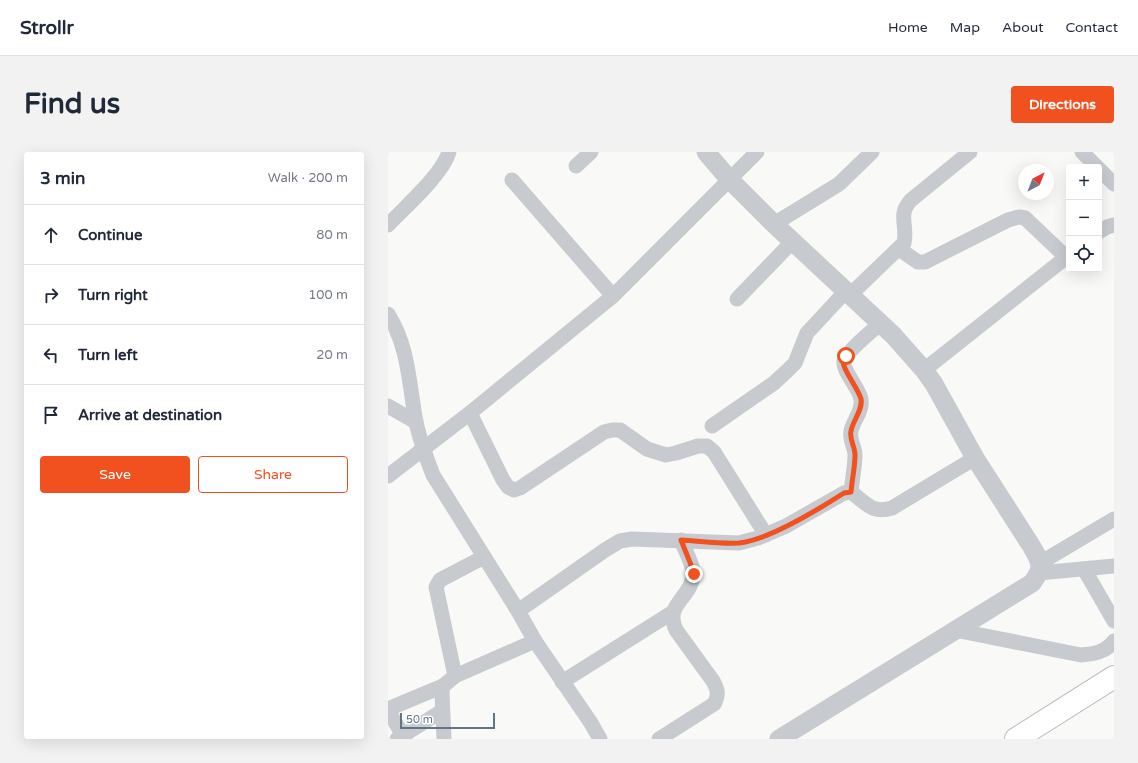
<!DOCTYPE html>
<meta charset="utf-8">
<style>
:root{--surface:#fff;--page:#f2f2f3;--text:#1f2937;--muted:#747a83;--line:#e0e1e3;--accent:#f1501f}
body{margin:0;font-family:"Varela Round",sans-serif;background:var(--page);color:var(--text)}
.controls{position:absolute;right:12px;top:12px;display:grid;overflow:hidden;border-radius:4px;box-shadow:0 4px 16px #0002}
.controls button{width:36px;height:36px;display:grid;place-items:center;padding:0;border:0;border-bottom:1px solid var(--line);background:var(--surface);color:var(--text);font:20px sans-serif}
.compass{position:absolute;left:630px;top:12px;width:36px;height:36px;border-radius:50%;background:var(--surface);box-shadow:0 4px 16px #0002;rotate:42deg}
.scale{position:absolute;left:12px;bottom:10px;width:95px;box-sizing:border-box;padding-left:4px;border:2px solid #627584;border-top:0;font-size:11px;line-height:14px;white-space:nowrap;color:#627584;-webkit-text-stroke:3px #fff;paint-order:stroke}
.stop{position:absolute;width:12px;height:12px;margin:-9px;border:3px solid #f1501f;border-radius:50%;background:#fff}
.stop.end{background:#f1501f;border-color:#fff;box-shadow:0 1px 4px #0008}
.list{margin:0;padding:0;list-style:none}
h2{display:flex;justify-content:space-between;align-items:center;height:52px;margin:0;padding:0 16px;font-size:17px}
h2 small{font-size:13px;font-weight:400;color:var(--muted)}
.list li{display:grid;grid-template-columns:26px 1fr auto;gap:12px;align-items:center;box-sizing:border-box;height:60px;padding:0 16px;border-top:1px solid var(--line)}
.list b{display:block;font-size:15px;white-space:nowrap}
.list em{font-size:13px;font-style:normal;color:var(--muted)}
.actions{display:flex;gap:8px;padding:12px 16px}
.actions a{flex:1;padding:9px 0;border:1px solid var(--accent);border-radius:4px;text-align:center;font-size:14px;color:var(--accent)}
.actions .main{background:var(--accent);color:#fff}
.icon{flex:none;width:22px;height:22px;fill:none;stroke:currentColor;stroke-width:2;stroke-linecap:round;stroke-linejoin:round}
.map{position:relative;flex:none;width:726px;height:587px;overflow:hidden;border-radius:4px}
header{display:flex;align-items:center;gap:24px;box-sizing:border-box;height:56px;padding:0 20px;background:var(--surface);border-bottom:1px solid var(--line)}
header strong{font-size:19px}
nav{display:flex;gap:22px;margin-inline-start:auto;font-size:14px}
.intro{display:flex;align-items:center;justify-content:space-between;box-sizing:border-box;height:96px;padding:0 24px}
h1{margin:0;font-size:28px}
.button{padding:10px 18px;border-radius:4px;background:var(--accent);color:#fff;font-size:14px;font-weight:700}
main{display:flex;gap:24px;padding:0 24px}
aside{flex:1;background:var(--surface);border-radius:4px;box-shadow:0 4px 16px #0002}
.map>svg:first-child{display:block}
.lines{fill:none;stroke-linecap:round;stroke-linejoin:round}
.trunk-casing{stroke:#bbbfc2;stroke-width:24}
.minor{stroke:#c7cbcf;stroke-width:15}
.tertiary{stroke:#c7cbcf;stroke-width:19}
.trunk{stroke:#fff;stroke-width:22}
.route{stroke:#f1501f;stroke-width:5}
</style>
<header>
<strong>Strollr</strong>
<nav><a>Home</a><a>Map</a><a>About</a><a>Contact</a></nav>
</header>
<div class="intro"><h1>Find us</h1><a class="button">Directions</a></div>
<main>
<aside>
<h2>3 min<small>Walk · 200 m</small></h2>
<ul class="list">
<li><svg class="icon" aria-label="ahead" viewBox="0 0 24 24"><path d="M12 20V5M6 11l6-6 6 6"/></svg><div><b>Continue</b></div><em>80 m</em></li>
<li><svg class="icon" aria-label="right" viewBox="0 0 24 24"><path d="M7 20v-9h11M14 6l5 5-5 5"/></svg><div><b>Turn right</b></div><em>100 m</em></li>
<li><svg class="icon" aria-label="left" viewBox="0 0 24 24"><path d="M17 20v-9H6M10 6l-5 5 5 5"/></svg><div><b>Turn left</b></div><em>20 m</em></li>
<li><svg class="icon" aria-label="arrive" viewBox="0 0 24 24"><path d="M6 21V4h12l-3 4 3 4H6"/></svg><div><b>Arrive at destination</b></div></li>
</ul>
<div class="actions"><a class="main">Save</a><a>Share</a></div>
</aside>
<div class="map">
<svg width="726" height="587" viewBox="0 0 726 587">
<rect width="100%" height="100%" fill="#f9f9f7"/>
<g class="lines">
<defs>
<path id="trunk" d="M628,587l98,-62"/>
</defs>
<use href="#trunk" class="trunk-casing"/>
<g class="minor">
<path d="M694,0l15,15"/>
<path d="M188,14l15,-14"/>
<path d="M711,17l15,15"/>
<path d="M124,28l101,116"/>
<path d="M386,72l65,-40 33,-32"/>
<path d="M0,73c17,-18 54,-50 61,-73"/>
<path d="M711,80l8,-5 7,-2"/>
<path d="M511,97l19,13h7l83,-42 11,-3 6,1 41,39"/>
<path d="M462,143l54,-52c4,-18 -7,-28 7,-43l59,-48"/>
<path d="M349,147l55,-57"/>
<path d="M0,162c21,33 21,71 28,108 4,19 10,35 17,53l85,136 17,30 56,82 9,16"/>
<path d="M536,218l145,-115"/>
<path d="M0,254l28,16"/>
<path d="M82,261l33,67 5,7 6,3 6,-2 84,-56 8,-2h8l27,19 19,6 10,-2 22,-7h9l7,6 52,83"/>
<path d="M324,274l62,-43 14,-13 7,-7 12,-30 39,-42"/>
<path d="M0,324l82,-63 143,-117 144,-144"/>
<path d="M463,340c1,-12 4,-25 4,-37 0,-8 -6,-15 -4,-24 2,-10 12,-20 10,-32 -2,-11 -19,-29 -17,-38 2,-9 29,-31 37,-38"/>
<path d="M652,411l74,-44"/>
<path d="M696,417l30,52"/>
<path d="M651,421l75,-7"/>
<path d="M130,459l87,-61 15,-9 12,-2 107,4 19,-5 28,-12 58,-33 7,-1c15,11 21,22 41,16l83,-50"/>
<path d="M567,478l126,25c13,-1 25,-3 33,-14"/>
<path d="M67,524l-19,-89 4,-7 44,-23"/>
<path d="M174,530l111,-70"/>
<path d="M0,557l55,-23"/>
<path d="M0,558l17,29"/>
<path d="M9,587l45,-28"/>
<path d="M56,587l-2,-46 1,-7 12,-10 80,-35"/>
<path d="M271,587l55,-35c5,-9 4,-14 -1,-23l-37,-51c-12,-26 15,-32 17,-54 1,-11 -8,-25 -12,-36"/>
</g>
<path class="tertiary" d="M318,0l23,27 45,45 119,111 31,35 10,14 41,74 57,89c9,16 12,20 0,36l-253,156"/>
<use href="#trunk" class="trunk"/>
</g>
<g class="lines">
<path class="route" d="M306,422l-3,-9 -10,-25c19,1 39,4 58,3 30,-3 80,-34 105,-50l7,-1c1,-12 4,-25 4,-37 0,-9 -6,-16 -4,-24 2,-11 12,-21 10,-32 -3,-11 -18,-29 -18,-37 0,0 3,-5 3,-6"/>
</g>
</svg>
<div class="controls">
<button>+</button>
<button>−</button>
<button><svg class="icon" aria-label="locate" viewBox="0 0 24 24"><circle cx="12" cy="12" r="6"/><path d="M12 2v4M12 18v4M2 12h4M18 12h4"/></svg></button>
</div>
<svg class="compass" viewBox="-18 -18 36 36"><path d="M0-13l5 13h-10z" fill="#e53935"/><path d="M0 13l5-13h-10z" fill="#747a83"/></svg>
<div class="scale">50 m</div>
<div class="stop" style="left:458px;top:204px"></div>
<div class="stop end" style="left:306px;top:422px"></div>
</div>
</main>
